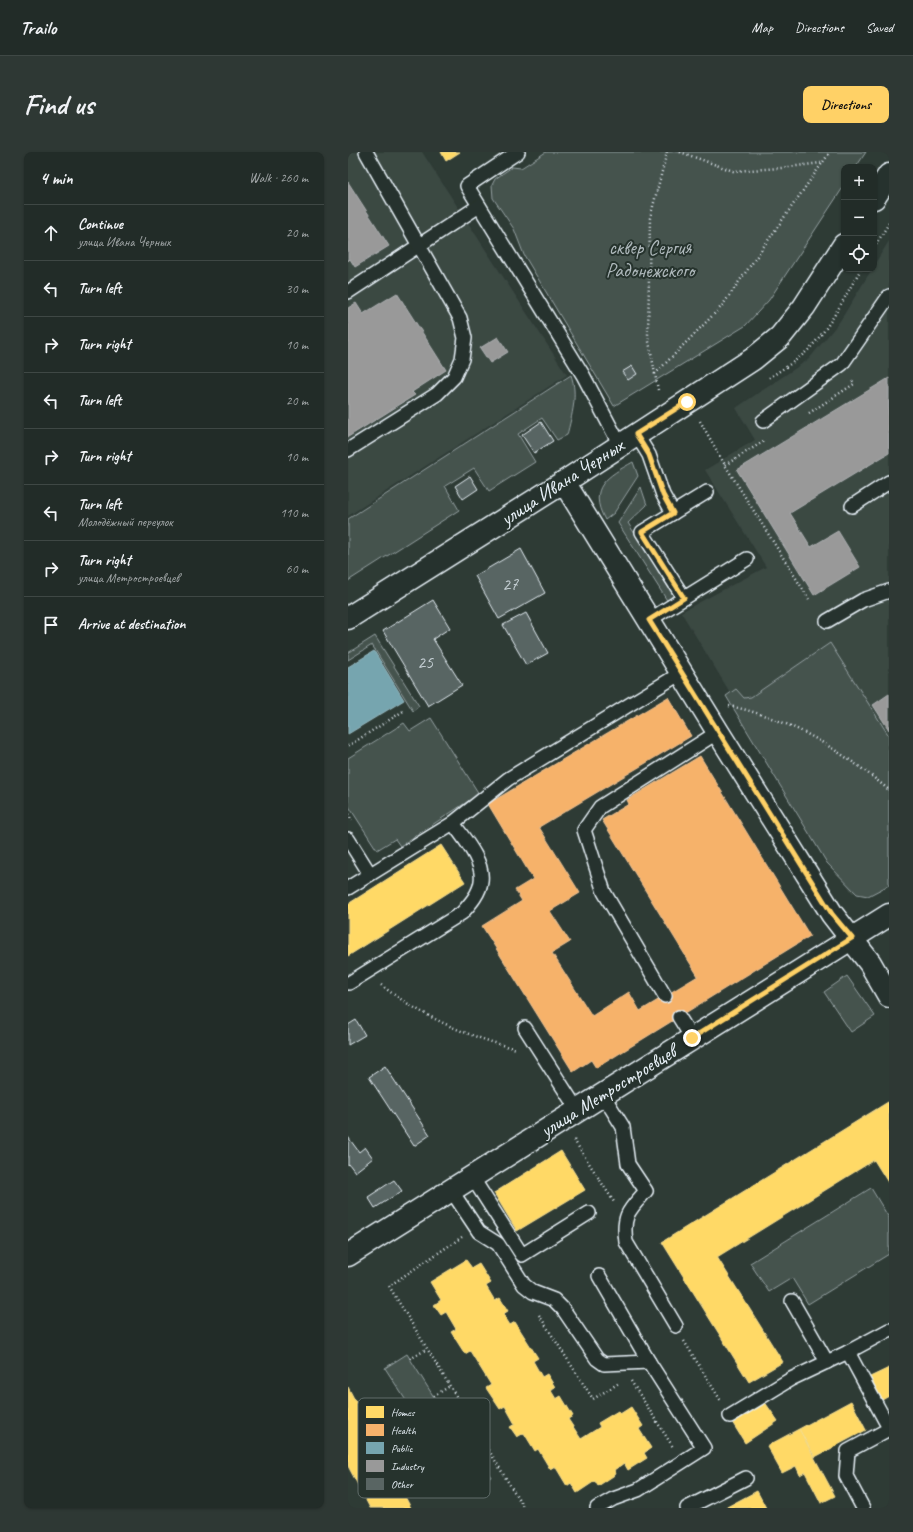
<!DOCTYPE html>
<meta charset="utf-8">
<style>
:root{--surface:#222c28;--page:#2e3834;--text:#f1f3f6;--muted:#a2a7a8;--line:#3f4845;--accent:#ffd166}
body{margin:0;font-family:Caveat,sans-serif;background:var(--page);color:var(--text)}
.controls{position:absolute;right:12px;top:12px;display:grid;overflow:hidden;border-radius:8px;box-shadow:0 1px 3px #0004}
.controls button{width:36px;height:36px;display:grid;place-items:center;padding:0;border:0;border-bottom:1px solid var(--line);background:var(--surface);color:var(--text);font:20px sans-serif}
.stop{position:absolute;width:12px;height:12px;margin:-9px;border:3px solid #ffd166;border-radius:50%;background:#fff}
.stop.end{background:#ffd166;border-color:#fff;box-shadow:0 1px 4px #0008}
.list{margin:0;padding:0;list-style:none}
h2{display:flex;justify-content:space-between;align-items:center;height:52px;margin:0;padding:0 16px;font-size:17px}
h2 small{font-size:13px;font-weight:400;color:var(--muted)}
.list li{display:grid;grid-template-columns:26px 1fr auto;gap:12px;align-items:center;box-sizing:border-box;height:56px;padding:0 16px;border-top:1px solid var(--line)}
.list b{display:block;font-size:15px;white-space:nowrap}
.list p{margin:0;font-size:13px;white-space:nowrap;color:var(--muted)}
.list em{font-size:13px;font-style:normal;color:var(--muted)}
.icon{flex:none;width:22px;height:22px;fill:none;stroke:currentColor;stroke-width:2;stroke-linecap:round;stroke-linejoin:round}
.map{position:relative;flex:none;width:541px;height:1356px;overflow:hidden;border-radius:8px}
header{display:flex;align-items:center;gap:24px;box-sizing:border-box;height:56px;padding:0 20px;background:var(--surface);border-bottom:1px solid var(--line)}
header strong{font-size:19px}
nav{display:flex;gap:22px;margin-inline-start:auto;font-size:14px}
.intro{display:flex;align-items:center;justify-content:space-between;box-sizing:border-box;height:96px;padding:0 24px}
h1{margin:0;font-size:28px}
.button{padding:10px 18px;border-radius:8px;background:var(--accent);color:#111;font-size:14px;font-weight:700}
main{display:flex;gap:24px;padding:0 24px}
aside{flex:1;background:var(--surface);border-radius:8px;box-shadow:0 1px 3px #0004}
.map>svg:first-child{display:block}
.built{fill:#3b4843}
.green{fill:#45524e;stroke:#96a2a3}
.homes{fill:#ffd966;stroke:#f8e092}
.health{fill:#f6b26b;stroke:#f2c595}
.public{fill:#76a5af;stroke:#98bcc5}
.industry{fill:#999;stroke:#b1b3b6}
.building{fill:#596563;stroke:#e8f1f8}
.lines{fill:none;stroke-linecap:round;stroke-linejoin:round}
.lane-casing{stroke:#e8f1f8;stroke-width:16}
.street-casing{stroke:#e8f1f8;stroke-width:25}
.secondary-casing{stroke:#e8f1f8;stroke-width:25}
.path{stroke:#e8f1f8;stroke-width:2.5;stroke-dasharray:1 3;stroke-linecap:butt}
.lane{stroke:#26332d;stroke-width:13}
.street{stroke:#26332d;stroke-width:22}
.secondary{stroke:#26332d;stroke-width:22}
.route{stroke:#ffd166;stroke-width:5}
.labels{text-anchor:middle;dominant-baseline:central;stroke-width:4;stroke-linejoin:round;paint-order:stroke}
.number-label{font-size:18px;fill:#c4ced3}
.park-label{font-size:20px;fill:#afb9bc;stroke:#26332d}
.street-label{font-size:20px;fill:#e8f1f8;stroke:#26332d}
.key{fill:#26332d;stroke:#606c6a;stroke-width:1}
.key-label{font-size:11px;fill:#e8f1f8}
</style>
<header>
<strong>Trailo</strong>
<nav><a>Map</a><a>Directions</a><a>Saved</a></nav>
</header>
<div class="intro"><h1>Find us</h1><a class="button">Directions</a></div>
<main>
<aside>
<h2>4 min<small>Walk · 260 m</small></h2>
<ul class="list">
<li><svg class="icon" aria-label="ahead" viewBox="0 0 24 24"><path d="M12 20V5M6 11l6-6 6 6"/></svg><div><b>Continue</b><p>улица Ивана Черных</p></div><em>20 m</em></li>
<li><svg class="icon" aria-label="left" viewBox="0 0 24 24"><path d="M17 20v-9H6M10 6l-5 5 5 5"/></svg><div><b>Turn left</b></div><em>30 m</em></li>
<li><svg class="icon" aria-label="right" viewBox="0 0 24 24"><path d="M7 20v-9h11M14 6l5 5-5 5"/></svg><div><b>Turn right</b></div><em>10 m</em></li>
<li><svg class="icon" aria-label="left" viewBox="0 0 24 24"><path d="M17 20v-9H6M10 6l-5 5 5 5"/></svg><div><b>Turn left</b></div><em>20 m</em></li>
<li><svg class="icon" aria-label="right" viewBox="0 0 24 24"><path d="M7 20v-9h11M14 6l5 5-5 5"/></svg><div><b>Turn right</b></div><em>10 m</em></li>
<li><svg class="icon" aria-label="left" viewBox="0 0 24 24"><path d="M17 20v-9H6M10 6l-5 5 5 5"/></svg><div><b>Turn left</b><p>Молодёжный переулок</p></div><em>110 m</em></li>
<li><svg class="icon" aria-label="right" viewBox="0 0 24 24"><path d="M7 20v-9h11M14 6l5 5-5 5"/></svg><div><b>Turn right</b><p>улица Метростроевцев</p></div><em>60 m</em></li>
<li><svg class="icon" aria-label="arrive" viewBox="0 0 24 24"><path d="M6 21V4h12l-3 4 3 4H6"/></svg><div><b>Arrive at destination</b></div></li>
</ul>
</aside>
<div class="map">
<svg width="541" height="1356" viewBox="0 0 541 1356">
<rect width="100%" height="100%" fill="#2e3b35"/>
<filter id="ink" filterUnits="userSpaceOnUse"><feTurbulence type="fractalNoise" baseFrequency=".025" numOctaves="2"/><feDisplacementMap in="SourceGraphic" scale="8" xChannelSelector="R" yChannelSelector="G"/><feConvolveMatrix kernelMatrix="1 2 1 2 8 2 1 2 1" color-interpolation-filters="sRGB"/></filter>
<g filter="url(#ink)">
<g class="built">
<path d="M0,0h74l145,223 -219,141z"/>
<path d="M541,89v639l-18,10 -19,3 -171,-281 85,-45 -61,-97 50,-30 -19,-32 73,-49 31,-38 32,-52h2v-4z"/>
</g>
<g class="green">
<path d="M198,0h320l-10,15h-12v19l-75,114 -24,26 -131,80 -90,-151 -10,-26 -21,-31 -1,-13 3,-6 17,-12 9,1z"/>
<path d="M223,223c7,20 1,40 -4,60l-10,5 -15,-22 -24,16 17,28 -46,29 -15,-23 -29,18 14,24 -111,71v-62z"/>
<path d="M285,310l5,14 -24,37 -9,7c-18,-33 3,-44 28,-58z"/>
<path d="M293,335l6,18 -19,18 45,72 -5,7 -50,-79z"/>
<path d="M27,484l44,70 -6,5 -41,-66 -24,15v-7z"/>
<path d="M482,491l59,93v149l-21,11 -11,-2 -30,-31 -101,-167 10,-7 8,9 7,-1z"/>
<path d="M83,566l48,76 -79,52 -5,-7 -18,11 -29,-45v-47l56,-35 6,8z"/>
<path d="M499,824l28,40 -24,16 -27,-40z"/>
<path d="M523,1036l18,30v36l-81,50 -16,-26 -23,14 -19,-29z"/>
<path d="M59,1202l30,48 -21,14 -31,-48z"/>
<path d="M104,1259l39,66 -30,18 -39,-66z"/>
</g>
<g class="homes">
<path d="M93,0h19l-14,9z"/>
<path d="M93,693l24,37 -117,74v-52z"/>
<path d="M540,950l1,2v80l-15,-24 -157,97 66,105 -34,20 -87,-140z"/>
<path d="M213,999l24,39 -68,41 -23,-38z"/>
<path d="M118,1108l6,8 7,-4 12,19 -5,3 9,15 5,-3 8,13 -5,3 7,11 5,-3 23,36 -5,3 9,16 5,-3 8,13 -5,2 6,10 5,-3 12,20 -5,3 13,20 19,-12 -2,-4 20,-12 2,3 11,-7 12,19 -4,3 12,19 -7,5 3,5 -19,12 -4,-7 -10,7 2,4 -18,12 -3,-5 -18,12 -6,-10 -4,3 -12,-20 -5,3 -12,-20 -3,2 -11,-18 -7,4 -7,-10 5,-3 -10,-18 -5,3 -14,-21 5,-3 -21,-34 -5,3 -14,-22 5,-3 -10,-17 -5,3 -7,-10 7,-5 -11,-18z"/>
<path d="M541,1216v28l-7,4 -12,-23z"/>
<path d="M0,1235l63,121h-41l-22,-42z"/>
<path d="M416,1249l14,20 -33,22 -13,-21z"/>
<path d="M503,1249l15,29 -51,27 -16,-28z"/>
<path d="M451,1277l36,67 -14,7 -16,-31 -5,3 -4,-9 -14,7 -15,-27z"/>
<path d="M409,1339l9,17h-41z"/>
</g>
<path class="health" d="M320,545l23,39 -152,91 41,66 -30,18 20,31 -18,11 40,63 37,-24 11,19 58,-35 -96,-156 27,-16 -2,-4 73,-44 110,180 -214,132 -5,-8 -18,12 -91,-146 40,-25 -7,-11 18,-11 -45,-75z"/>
<path class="public" d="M26,499l30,49 -56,34v-67z"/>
<g class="industry">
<path d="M0,30l41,64 -34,21 -5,-8 -2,2z"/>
<path d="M49,141l49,77 -34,22 3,3 -67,42v-129l8,-5 7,11z"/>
<path d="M150,185l10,15 -18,11 -10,-15z"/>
<path d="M541,226v75l-99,60 21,34 27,-16 22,36 -46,28 -77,-125z"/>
<path d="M541,542v36l-16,-25z"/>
</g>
<g class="building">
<path d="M284,214l5,8 -9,6 -6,-8z"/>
<path d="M193,270l12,19 -19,12 -12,-18z"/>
<path d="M122,324l8,13 -15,10 -8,-13z"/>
<path d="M173,397l24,44 -46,26 -24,-43z"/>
<path d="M85,448l17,28 -17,11 29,46 -34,21 -45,-75z"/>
<path d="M178,461l22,40 -22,12 -23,-40z"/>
<path d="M8,868l9,15 -17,10v-20z"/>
<path d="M37,914l45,69 -16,11 -45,-69z"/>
<path d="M0,985l11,15 6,-5 8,11 -18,14 -6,-8 -1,1z"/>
<path d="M46,1028l8,11 -27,17 -7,-11z"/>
</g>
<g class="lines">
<defs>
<g id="lane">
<path d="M170,0l-51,34 116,189 37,70"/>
<path d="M0,140l131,-86"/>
<path d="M415,269l79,-57 47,-68"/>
<path d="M288,282l13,21 14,40 10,18 -31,19 42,66"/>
<path d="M0,298l89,-56 17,-17 8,-18 3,-21 -5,-20 -94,-166"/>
<path d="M504,354l37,-24"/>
<path d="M325,361l34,-21"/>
<path d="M301,468l98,-61"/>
<path d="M479,469l36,-21 26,-9"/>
<path d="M0,687l22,35"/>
<path d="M0,736l105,-65 55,-44 173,-106"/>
<path d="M1,831l113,-70c8,-9 18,-20 19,-32 3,-20 -17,-42 -28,-58"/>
<path d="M317,844l-61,-104 -20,-62 16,-23 118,-75"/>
<path d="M331,865l13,21"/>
<path d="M177,876l53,83"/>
<path d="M255,943l20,32 5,37 18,27c-17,19 -24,24 -20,51l50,84"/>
<path d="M124,1025l50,78 67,-42"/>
<path d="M103,1038l28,42 19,12 26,41 9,7 21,8 9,9 34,50 7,5 45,-2 55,86 -66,42 -25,9 -16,9"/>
<path d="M251,1124l50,86"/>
<path d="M444,1149l35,61"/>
<path d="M500,1200l41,76"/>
<path d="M382,1264l61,-37 57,-27 41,-22"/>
<path d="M339,1356l59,-30"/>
<path d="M515,1356l-17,-32 2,-25 41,-22"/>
</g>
<path id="street" d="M0,1103l541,-340"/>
<g id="secondary">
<path d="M526,46l15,-23"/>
<path d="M216,330l154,250 114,182 38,49 19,33"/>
<path d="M0,466l216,-136 189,-123 27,-22 24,-30 40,-62"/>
</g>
</defs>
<use href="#lane" class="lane-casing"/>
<use href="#street" class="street-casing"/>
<use href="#secondary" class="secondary-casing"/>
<g class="path">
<path d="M332,0l53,19 48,-3 40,-5"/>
<path d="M526,96l15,-25"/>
<path d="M307,222l-7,-38 2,-118 17,-66"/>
<path d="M421,226c13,-9 28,-17 40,-29 22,-23 36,-53 52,-80"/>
<path d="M310,238l-3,-16 67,-68 108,-154"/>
<path d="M461,261l45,-29 -2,-4"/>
<path d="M352,269l25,44 84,134"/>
<path d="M377,313l41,-25"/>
<path d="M381,554c61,12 113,45 160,84"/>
<path d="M0,594l57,-36"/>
<path d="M0,662l4,7"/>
<path d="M33,833c40,31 87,52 136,64"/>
<path d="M226,988l40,62"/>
<path d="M114,1085l-73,49 135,222"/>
<path d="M191,1163l54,84 26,-16"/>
<path d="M336,1189l37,60"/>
<path d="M62,1207l17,-10"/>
<path d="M283,1229l42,66"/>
<path d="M86,1244l16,-10"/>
<path d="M72,1261l7,13"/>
<path d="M119,1284l10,-6"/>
</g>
<use href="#lane" class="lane"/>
<use href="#street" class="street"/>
<use href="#secondary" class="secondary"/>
</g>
</g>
<g class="lines" filter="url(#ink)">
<path class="route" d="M339,250l-51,32 13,21 14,40 10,18 -31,19 42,66 -35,22 183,294 20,24 -160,100"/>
</g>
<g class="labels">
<g class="number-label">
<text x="162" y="432">27</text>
<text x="77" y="510">25</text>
</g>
<g class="park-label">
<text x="302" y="95">сквер Сергия<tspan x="302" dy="23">Радонежского</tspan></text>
</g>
<g class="street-label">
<text transform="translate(214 330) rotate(-33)">улица Ивана Черных</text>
<text transform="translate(260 939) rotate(-32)">улица Метростроевцев</text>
</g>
</g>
<rect x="10" y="1246" width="132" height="100" rx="6" class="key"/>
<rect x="18" y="1254" width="18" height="12" fill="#ffd966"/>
<rect x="18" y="1272" width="18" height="12" fill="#f6b26b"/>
<rect x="18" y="1290" width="18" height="12" fill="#76a5af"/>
<rect x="18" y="1308" width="18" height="12" fill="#999"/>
<rect x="18" y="1326" width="18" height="12" fill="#596563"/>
<g class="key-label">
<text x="43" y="1264">Homes</text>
<text x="43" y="1282">Health</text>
<text x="43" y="1300">Public</text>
<text x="43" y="1318">Industry</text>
<text x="43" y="1336">Other</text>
</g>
</svg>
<div class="controls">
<button>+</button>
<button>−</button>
<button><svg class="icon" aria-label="locate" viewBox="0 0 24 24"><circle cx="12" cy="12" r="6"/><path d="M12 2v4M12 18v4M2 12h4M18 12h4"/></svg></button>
</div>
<div class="stop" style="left:339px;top:250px"></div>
<div class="stop end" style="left:344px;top:886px"></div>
</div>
</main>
